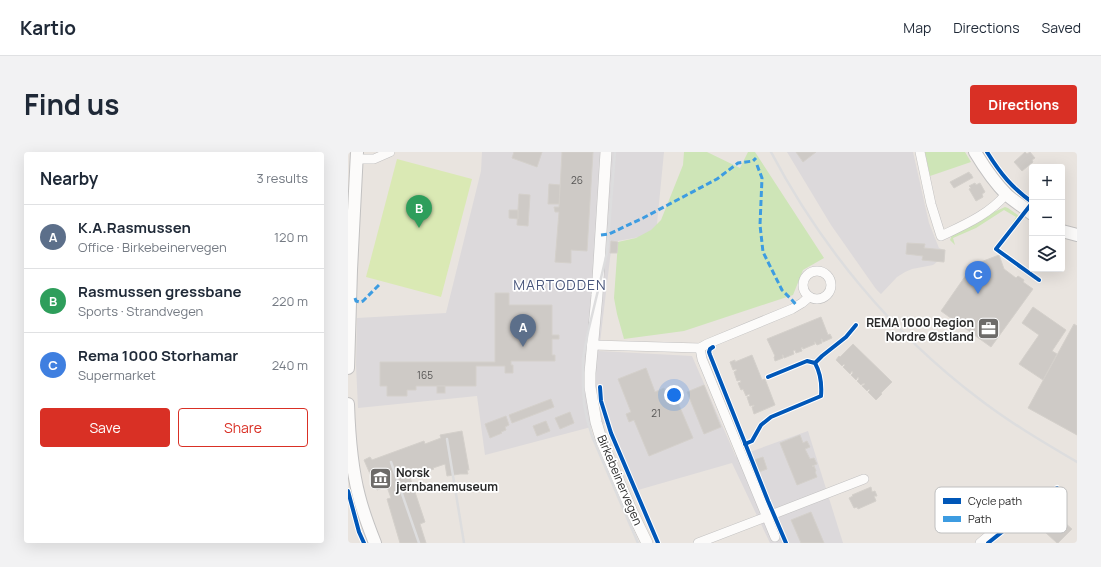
<!DOCTYPE html>
<meta charset="utf-8">
<style>
:root{--surface:#fff;--page:#f2f2f3;--text:#1f2937;--muted:#747a83;--line:#e0e1e3;--accent:#d93025}
body{margin:0;font-family:Manrope,sans-serif;background:var(--page);color:var(--text)}
.controls{position:absolute;right:12px;top:12px;display:grid;overflow:hidden;border-radius:4px;box-shadow:0 4px 16px #0002}
.controls button{width:36px;height:36px;display:grid;place-items:center;padding:0;border:0;border-bottom:1px solid var(--line);background:var(--surface);color:var(--text);font:20px sans-serif}
.you{position:absolute;left:326px;top:243px;width:14px;height:14px;margin:-10px;border:3px solid #fff;border-radius:50%;background:#1a73e8;box-shadow:0 0 0 6px #1a73e833}
.badge{display:grid;place-items:center;width:26px;height:26px;border-radius:50%;background:var(--accent);color:#fff;font-size:13px;font-weight:700}
.pin{position:absolute;translate:-50% -33px;filter:drop-shadow(0 1px 2px #0008)}
.pin::after{content:'';position:absolute;top:21px;width:14px;height:12px;background:inherit;clip-path:polygon(0 0,100% 0,50% 100%)}
.list{margin:0;padding:0;list-style:none}
h2{display:flex;justify-content:space-between;align-items:center;height:52px;margin:0;padding:0 16px;font-size:17px}
h2 small{font-size:13px;font-weight:400;color:var(--muted)}
.list li{display:grid;grid-template-columns:26px 1fr auto;gap:12px;align-items:center;box-sizing:border-box;height:64px;padding:0 16px;border-top:1px solid var(--line)}
.list b{display:block;font-size:15px;white-space:nowrap}
.list p{margin:0;font-size:13px;white-space:nowrap;color:var(--muted)}
.list em{font-size:13px;font-style:normal;color:var(--muted)}
.actions{display:flex;gap:8px;padding:12px 16px}
.actions a{flex:1;padding:9px 0;border:1px solid var(--accent);border-radius:4px;text-align:center;font-size:14px;color:var(--accent)}
.actions .main{background:var(--accent);color:#fff}
.icon{flex:none;width:22px;height:22px;fill:none;stroke:currentColor;stroke-width:2;stroke-linecap:round;stroke-linejoin:round}
.map{position:relative;flex:none;width:729px;height:391px;overflow:hidden;border-radius:4px}
header{display:flex;align-items:center;gap:24px;box-sizing:border-box;height:56px;padding:0 20px;background:var(--surface);border-bottom:1px solid var(--line)}
header strong{font-size:19px}
nav{display:flex;gap:22px;margin-inline-start:auto;font-size:14px}
.intro{display:flex;align-items:center;justify-content:space-between;box-sizing:border-box;height:96px;padding:0 24px}
h1{margin:0;font-size:28px}
.button{padding:10px 18px;border-radius:4px;background:var(--accent);color:#fff;font-size:14px;font-weight:700}
main{display:flex;gap:24px;padding:0 24px}
aside{flex:1;background:var(--surface);border-radius:4px;box-shadow:0 4px 16px #0002}
.map>svg:first-child{display:block}
.industrial{fill:#dcd9db}
.green{fill:#cee5b7}
.pitch{fill:#dae9b4}
.building{fill:#cecac6;stroke:#d4d0cb}
.lines{fill:none;stroke-linecap:round;stroke-linejoin:round}
.minor-casing{stroke:#c2c1c1;stroke-width:10}
.tertiary-casing{stroke:#c2c1c1;stroke-width:12}
.secondary-casing{stroke:#c2c1c1;stroke-width:14}
.minor{stroke:#fcfbfa;stroke-width:9}
.tertiary{stroke:#fcfbfa;stroke-width:11}
.secondary{stroke:#fcfbfa;stroke-width:12}
.rail{stroke:#ddddde;stroke-width:2.5}
.quiet{stroke:#3d9ce1;stroke-width:3;stroke-dasharray:6 3;stroke-linecap:butt}
.cycleway-casing{stroke:#fff;stroke-width:6}
.cycleway{stroke:#0057b8;stroke-width:4}
.labels{text-anchor:middle;dominant-baseline:central;stroke-width:3.5;stroke-linejoin:round;paint-order:stroke}
.number-label{font-size:10px;fill:#555453}
.poi-label{font-size:12px;font-weight:bold;fill:#2a2a2a;stroke:#fff;text-anchor:end}
.street-label{font-size:12px;fill:#2a2a2a;stroke:#fff}
.quarter-label{font-size:14px;letter-spacing:1px;fill:#49567c;stroke:#fff}
.key{fill:#fff;stroke:#bfbfbf;stroke-width:1}
.key-label{font-size:11px;fill:#2a2a2a}
</style>
<header>
<strong>Kartio</strong>
<nav><a>Map</a><a>Directions</a><a>Saved</a></nav>
</header>
<div class="intro"><h1>Find us</h1><a class="button">Directions</a></div>
<main>
<aside>
<h2>Nearby<small>3 results</small></h2>
<ul class="list">
<li><span class="badge" style="background:#5c6f8a">A</span><div><b>K.A.Rasmussen</b><p>Office · Birkebeinervegen</p></div><em>120 m</em></li>
<li><span class="badge" style="background:#2e9e5b">B</span><div><b>Rasmussen gressbane</b><p>Sports · Strandvegen</p></div><em>220 m</em></li>
<li><span class="badge" style="background:#3f7fe0">C</span><div><b>Rema 1000 Storhamar</b><p>Supermarket</p></div><em>240 m</em></li>
</ul>
<div class="actions"><a class="main">Save</a><a>Share</a></div>
</aside>
<div class="map">
<svg width="729" height="391" viewBox="0 0 729 391">
<rect width="100%" height="100%" fill="#e9e4df"/>
<g class="industrial">
<path d="M134,0h182l-8,82 -44,8 -13,109 93,5 44,101 72,-26 35,112h-73l-38,-80 -94,27 -25,-59 -3,-9 -125,33 -8,-59 -119,12 -2,-43 1,-47 89,-5 35,-142z"/>
<path d="M439,0h126l16,71 10,25 6,2 -1,12 -6,-1 -5,4 -21,4 -7,3 -8,5 -16,17 -5,-5 -45,-64z"/>
</g>
<g class="green">
<path d="M336,0h23l33,16 8,-16h7l69,106 -21,12 -10,25 -109,36 -60,8 -7,-25 -3,-16 4,-56 18,-4 15,-8 10,-10 22,-55z"/>
<path d="M577,0h40l6,10 -41,14z"/>
<path d="M657,55l3,1 11,8 -14,19 11,-18 -12,-7 -28,18 -23,10 2,7 -5,-5 2,-5 26,-12 16,-11z"/>
</g>
<path class="pitch" d="M49,7l75,20 -31,118 -75,-20z"/>
<g class="building">
<path d="M166,0h28l-5,15 -25,-9z"/>
<path d="M214,0h31l-6,99 -16,-1v13l-16,-1 4,-50h-4l-1,-5h5z"/>
<path d="M448,0h20l-13,10z"/>
<path d="M677,0l2,2 3,-2 5,6 -3,2 1,2 -11,9 -8,-9z"/>
<path d="M621,20l1,2h1l2,4h-1l-18,10 -4,-6z"/>
<path d="M627,31l1,2 4,-2 5,9 -3,2 1,3 -7,4 -7,-12 2,-1 -2,-2z"/>
<path d="M201,32l11,1 -1,19h-11z"/>
<path d="M171,42l11,1 -2,31 -11,-1z"/>
<path d="M161,58h9v9l-9,-1z"/>
<path d="M263,89l7,1 -1,11h-7z"/>
<path d="M559,91l18,1 -1,4 21,2 -1,12 -22,-2 1,-4 -17,-2z"/>
<path d="M651,103l5,14 12,9 2,-2 6,4 -1,2 10,7 -42,58 -50,-36 32,-46z"/>
<path d="M147,141h14v12h43v30h7v4h-7v16h3v6h-44v4h2v8h-8v-7h-29v20h-60v4h-9v6h-20v-10h-7v-24h115z"/>
<path d="M685,155l33,23 -14,21 5,3 -14,26 -24,-16 20,-29 -17,-12z"/>
<path d="M473,165l7,18 2,-1 2,4 -9,4 -1,-3h-1l1,4 -5,2 -2,-3h-1l1,2 -12,5 -1,-2 -1,1 1,3 -6,2 -1,-3 -2,1 1,3 -10,4 -1,-3h-1l1,3 -8,3 -1,-4 1,-1 -8,-17z"/>
<path d="M726,172l3,2v109l-49,-27z"/>
<path d="M505,192l39,38 -11,11 1,1 -6,6 -8,-8 2,-2 -1,-1 -2,2 -5,-5 3,-2 -1,-1 -3,2 -4,-4 2,-2 -1,-2 -2,3 -5,-5 2,-2 -1,-2 -2,3 -7,-7 2,-2 -1,-1 -2,2 -6,-6 3,-4 1,1z"/>
<path d="M404,203l10,25 3,-1 10,26 -21,9 -2,-7 2,-1v-1l-4,1 -3,-9 3,-1 -1,-2 -3,2 -3,-7 -2,1 -3,-7 3,-1 -1,-2 -3,1 -3,-9 3,-2 -1,-1 -3,1 -3,-8 5,-2v2z"/>
<path d="M298,216l9,24 9,-4 2,5 7,-2 20,47 -44,18 -15,-36 -5,2 -3,-8 5,-2 -13,-33z"/>
<path d="M356,233l17,42 -17,7 -17,-42z"/>
<rect x="89" y="234" width="8" height="7"/>
<path d="M203,247l3,8 -42,16 -3,-8z"/>
<path d="M222,260l4,11 -14,6 -5,-11z"/>
<path d="M158,264l3,9 -4,2 1,3 -5,2 1,1 -12,5 -5,-14z"/>
<path d="M198,269l4,10 -13,5 -4,-10z"/>
<path d="M114,279l7,39h-2l1,4h-8l-13,2 -2,-12 -12,4 1,1 -24,8 15,45 -5,2 6,19h-26l-13,-44 4,-1 -5,-14 -3,1v3l-6,2 -13,-30 6,-3 2,3 52,-19 1,3 16,-6 -1,-3z"/>
<path d="M452,283l3,8 4,-2 3,6 -5,2 5,10 4,-1 3,6 -5,2 1,1 1,-1 2,5 -1,1 2,5 -20,8 -17,-42z"/>
<path d="M415,305l4,12 -8,3 -5,-12z"/>
<path d="M523,335l1,5 3,-1 2,5h-3l2,5 -18,8 -1,-2 -3,1 -5,-10 4,-2 -1,-1z"/>
<path d="M698,356l17,17 2,-2 7,6 -14,14h-1l-23,-21z"/>
<path d="M463,360l13,31h-23l-10,-23z"/>
</g>
<g class="lines">
<defs>
<g id="minor">
<path d="M572,0l11,52 10,32c23,-11 49,-22 65,-42"/>
<path d="M9,7h17l16,-7"/>
<circle cx="469" cy="133" r="14"/>
<path d="M245,193l107,3 7,-4 85,-35 10,-6 7,-6"/>
<path d="M352,196l2,11 73,178"/>
<path d="M350,391l68,-26 98,-38"/>
<path d="M632,391l32,-27 15,-16"/>
</g>
<path id="tertiary" d="M258,0l-9,143 -7,78v14l6,35 6,20 30,70 15,31"/>
<g id="secondary">
<path d="M627,0c9,15 19,30 32,43 8,7 17,12 25,19"/>
<path d="M714,79l15,4"/>
<path d="M0,216l3,-98 6,-118"/>
<path d="M0,252c1,31 3,62 11,92 4,16 10,32 16,47"/>
</g>
</defs>
<use href="#minor" class="minor-casing"/>
<use href="#tertiary" class="tertiary-casing"/>
<use href="#secondary" class="secondary-casing"/>
<use href="#minor" class="minor"/>
<use href="#tertiary" class="tertiary"/>
<use href="#secondary" class="secondary"/>
<g class="rail">
<path d="M267,0l-8,101 -19,79 -5,26v27l1,19 3,15 5,17 46,107"/>
<path d="M423,0c50,95 121,181 207,246 31,24 65,44 99,64"/>
<path d="M99,287l17,104"/>
<path d="M43,310l28,81"/>
</g>
<g class="quiet">
<path d="M409,13l5,13 -2,47 3,27 19,38 10,10 5,6"/>
<path d="M253,83l8,-1 34,-16 74,-39 21,-16 15,-2 3,-3"/>
<path d="M7,146l1,3 4,1 3,-1 16,-16"/>
</g>
<defs>
<g id="cycleway">
<path d="M639,0c13,21 25,36 45,50"/>
<path d="M684,51l-36,46 43,31"/>
<path d="M365,195l-3,2 -1,3 1,3 58,146 18,42"/>
<path d="M467,211l7,-7 24,-19 10,-12"/>
<path d="M252,235l1,14 10,32 47,110"/>
<path d="M397,292l7,-3 9,-16 10,-8 50,-21c1,-12 0,-22 -6,-33l-8,-2 -39,16"/>
<path d="M0,339l11,41 5,11"/>
<path d="M640,391l69,-55"/>
</g>
</defs>
<use href="#cycleway" class="cycleway-casing"/>
<use href="#cycleway" class="cycleway"/>
</g>
<defs>
<symbol id="office-square" viewBox="-11 -11 22 22"><rect x="-9" y="-9" width="18" height="18" rx="4" fill="#6d6b69" stroke="#fff"/><path d="M-6-3h4V-5.5h4V-3h4V5H-6ZM-1-4.5V-3h2v-1.5ZM-6 0V1H6V0Z" fill="#fff"/></symbol>
<symbol id="museum-square" viewBox="-11 -11 22 22"><rect x="-9" y="-9" width="18" height="18" rx="4" fill="#6d6b69" stroke="#fff"/><path d="M0-6L6-3V-2H-6V-3ZM-5-1h2V3h-2ZM-1-1h2V3h-2ZM3-1h2V3H3ZM-6 4H6V6H-6Z" fill="#fff"/></symbol>
</defs>
<g fill-rule="evenodd">
<use href="#office-square" x="628" y="164" width="25" height="25"/>
<use href="#museum-square" x="20" y="314" width="25" height="25"/>
</g>
<g class="labels">
<g class="number-label">
<text x="229" y="28">26</text>
<text x="77" y="223">165</text>
<text x="308" y="261">21</text>
</g>
<g class="poi-label">
<text x="626" y="170">REMA 1000 Region<tspan x="626" dy="14">Nordre Østland</tspan></text>
<text x="48" y="320" text-anchor="start">Norsk<tspan x="48" dy="14">jernbanemuseum</tspan></text>
</g>
<g class="street-label">
<text transform="translate(272 328) rotate(67)">Birkebeinervegen</text>
</g>
<g class="quarter-label">
<text x="212" y="132">MARTODDEN</text>
</g>
</g>
<rect x="587" y="335" width="132" height="46" rx="6" class="key"/>
<rect x="595" y="346" width="18" height="6" fill="#0057b8"/>
<rect x="595" y="364" width="18" height="6" fill="#3d9ce1"/>
<g class="key-label">
<text x="620" y="353">Cycle path</text>
<text x="620" y="371">Path</text>
</g>
</svg>
<div class="controls">
<button>+</button>
<button>−</button>
<button><svg class="icon" aria-label="layers" viewBox="0 0 24 24"><path d="M12 4l9 5-9 5-9-5zM3 14l9 5 9-5"/></svg></button>
</div>
<div class="you"></div>
<div class="pin badge" style="left:175px;top:195px;background:#5c6f8a">A</div>
<div class="pin badge" style="left:71px;top:76px;background:#2e9e5b">B</div>
<div class="pin badge" style="left:630px;top:142px;background:#3f7fe0">C</div>
</div>
</main>
